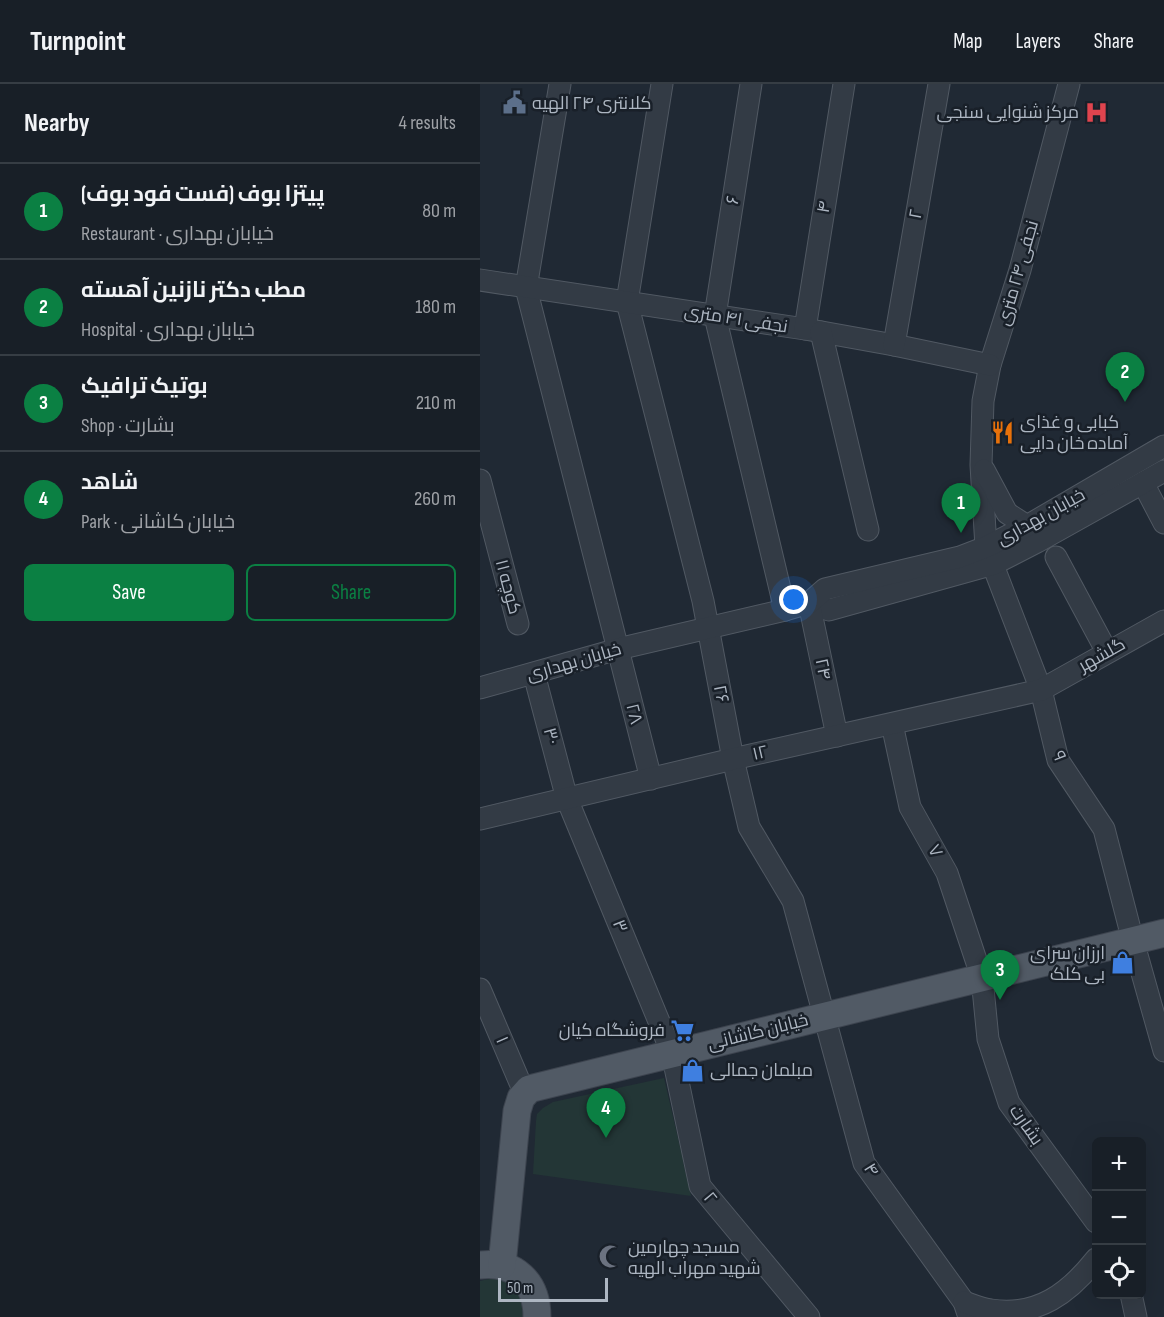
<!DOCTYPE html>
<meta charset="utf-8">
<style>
:root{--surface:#181f27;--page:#252c33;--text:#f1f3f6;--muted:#9fa2a7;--line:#363d44;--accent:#0b8043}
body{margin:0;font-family:"Sofia Sans Condensed",Cairo,sans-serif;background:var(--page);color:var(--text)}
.controls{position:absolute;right:18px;bottom:18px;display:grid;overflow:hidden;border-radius:9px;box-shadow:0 6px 24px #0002}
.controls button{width:54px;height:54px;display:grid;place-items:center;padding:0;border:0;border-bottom:2px solid var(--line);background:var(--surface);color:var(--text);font:30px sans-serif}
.scale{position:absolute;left:18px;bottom:15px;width:110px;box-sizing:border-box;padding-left:6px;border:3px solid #adb6c2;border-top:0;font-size:16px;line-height:21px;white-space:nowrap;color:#adb6c2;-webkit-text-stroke:4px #192029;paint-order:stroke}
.you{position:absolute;left:314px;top:516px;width:21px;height:21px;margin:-15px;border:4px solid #fff;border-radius:50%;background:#1a73e8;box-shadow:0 0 0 9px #1a73e833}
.badge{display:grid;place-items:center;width:39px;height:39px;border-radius:50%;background:var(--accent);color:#fff;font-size:20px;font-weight:700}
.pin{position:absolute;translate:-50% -50px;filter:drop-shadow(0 2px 3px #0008)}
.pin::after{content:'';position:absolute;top:32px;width:21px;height:18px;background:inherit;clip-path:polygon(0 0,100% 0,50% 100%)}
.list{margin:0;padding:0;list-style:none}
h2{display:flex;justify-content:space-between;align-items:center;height:78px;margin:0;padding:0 24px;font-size:26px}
h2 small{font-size:20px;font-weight:400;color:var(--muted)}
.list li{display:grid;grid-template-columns:39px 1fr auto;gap:18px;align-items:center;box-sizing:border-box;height:96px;padding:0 24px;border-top:2px solid var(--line)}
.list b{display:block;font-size:22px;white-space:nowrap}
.list p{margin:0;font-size:20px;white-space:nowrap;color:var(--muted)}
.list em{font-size:20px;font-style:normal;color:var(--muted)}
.actions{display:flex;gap:12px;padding:18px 24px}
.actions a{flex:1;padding:14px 0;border:2px solid var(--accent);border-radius:9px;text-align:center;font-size:21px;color:var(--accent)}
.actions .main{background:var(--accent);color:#fff}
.icon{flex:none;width:33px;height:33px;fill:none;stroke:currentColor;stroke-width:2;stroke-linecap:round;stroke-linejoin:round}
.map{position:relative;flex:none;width:684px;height:1233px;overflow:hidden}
header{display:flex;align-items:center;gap:36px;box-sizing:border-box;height:84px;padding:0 30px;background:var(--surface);border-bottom:2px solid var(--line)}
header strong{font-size:28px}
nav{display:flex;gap:33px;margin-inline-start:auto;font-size:21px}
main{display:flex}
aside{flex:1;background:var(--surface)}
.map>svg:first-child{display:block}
.green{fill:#233636}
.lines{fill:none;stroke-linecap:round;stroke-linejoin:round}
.minor-casing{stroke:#515963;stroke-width:23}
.major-casing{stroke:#3d444f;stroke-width:29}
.minor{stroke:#333b45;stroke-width:21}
.major{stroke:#515a65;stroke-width:27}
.labels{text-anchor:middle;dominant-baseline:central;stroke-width:5;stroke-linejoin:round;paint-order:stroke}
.poi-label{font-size:18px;fill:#adb6c2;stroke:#192029;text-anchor:start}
.street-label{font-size:18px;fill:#adb6c2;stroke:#192029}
</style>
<header>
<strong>Turnpoint</strong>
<nav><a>Map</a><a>Layers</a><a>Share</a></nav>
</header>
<main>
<aside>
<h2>Nearby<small>4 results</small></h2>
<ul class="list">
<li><span class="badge">1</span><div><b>پیتزا بوف (فست فود بوف)</b><p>Restaurant · خیابان بهداری</p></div><em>80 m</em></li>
<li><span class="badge">2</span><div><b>مطب دکتر نازنین آهسته</b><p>Hospital · خیابان بهداری</p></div><em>180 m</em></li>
<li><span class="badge">3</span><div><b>بوتیک ترافیک</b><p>Shop · بشارت</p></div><em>210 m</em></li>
<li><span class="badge">4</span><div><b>شاهد</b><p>Park · خیابان کاشانی</p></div><em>260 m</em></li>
</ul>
<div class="actions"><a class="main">Save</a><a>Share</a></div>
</aside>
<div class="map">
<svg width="684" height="1233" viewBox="0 0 684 1233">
<rect width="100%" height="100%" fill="#202934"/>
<g class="green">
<path d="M184,994l17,73 3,1 -1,10 8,34 -158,-22 3,-53 1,-7 6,-6 10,-6z"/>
<path d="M13,1194c24,4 31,16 31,39h-44v-36z"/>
</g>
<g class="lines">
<defs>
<g id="minor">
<path d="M80,0l-34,204 125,491"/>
<path d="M182,0l-35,218 76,299 30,158 16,68 44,74 71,262 100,139 5,15"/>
<path d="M271,0l-36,232 70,294"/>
<path d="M589,0l-49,186 -30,95 -7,36 -2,64 5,82 55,143 17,70 46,69 29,112 31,110"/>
<path d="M0,196l325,49 89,16 96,20"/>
<path d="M325,245l39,-245"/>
<path d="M341,248l47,198"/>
<path d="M414,261l45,-261"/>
<path d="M504,386l23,43 20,13 6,9"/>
<path d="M0,396l38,144"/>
<path d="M663,399l21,40"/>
<path d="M576,473l51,95"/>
<path d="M329,519l20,7 165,-46 43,-22 127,-71"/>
<path d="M329,519l28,133"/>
<path d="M54,590l33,125 105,254 28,133 109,131"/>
<path d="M0,604l138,-39 167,-39 24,-7 16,-14 135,-32 26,-10 41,-21 137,-80"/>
<path d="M412,640l18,83 37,66 35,105 6,61 21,64 87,119"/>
<path d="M0,735l253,-60 308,-69 123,-69"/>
<path d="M0,905l44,103"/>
<path d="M651,1210l5,23"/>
<path d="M484,1218c9,3 18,7 27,8 47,7 78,-17 105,-51"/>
</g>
<g id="major">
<path d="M0,1181c35,-4 57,17 57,52"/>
<path d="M22,1181l15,-154 4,-13 8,-9 635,-156"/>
</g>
</defs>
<use href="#minor" class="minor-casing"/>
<use href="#major" class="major-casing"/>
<use href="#minor" class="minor"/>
<use href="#major" class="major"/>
</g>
<defs>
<symbol id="civic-bare" viewBox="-9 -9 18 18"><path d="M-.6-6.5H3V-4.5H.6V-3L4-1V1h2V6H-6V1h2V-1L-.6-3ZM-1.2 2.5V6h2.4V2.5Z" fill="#5c6f8a" stroke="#192029" stroke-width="2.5" paint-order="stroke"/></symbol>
<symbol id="hospital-bare" viewBox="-9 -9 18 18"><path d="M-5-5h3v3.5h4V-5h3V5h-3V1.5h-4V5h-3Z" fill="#e0444e" stroke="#192029" stroke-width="2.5" paint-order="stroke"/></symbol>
<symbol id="restaurant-bare" viewBox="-9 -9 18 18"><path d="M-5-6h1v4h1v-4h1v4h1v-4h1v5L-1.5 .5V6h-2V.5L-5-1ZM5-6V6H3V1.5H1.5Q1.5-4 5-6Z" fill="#e8710a" stroke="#192029" stroke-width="2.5" paint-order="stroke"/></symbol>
<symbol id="shop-bare" viewBox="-9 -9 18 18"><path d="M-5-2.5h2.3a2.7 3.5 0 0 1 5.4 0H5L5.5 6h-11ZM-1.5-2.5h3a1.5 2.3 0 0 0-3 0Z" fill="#3f7fe0" stroke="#192029" stroke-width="2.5" paint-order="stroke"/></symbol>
<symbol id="supermarket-bare" viewBox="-9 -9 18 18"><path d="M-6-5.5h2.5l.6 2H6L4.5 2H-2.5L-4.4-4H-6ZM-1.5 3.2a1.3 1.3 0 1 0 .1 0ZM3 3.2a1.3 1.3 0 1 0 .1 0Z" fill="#3f7fe0" stroke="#192029" stroke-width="2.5" paint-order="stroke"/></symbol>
<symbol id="mosque-bare" viewBox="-9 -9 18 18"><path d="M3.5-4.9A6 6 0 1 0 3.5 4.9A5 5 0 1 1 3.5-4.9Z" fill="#6b7280" stroke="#192029" stroke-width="2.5" paint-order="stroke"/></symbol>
</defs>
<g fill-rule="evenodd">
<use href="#civic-bare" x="18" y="2" width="33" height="33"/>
<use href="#hospital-bare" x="600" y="12" width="33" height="33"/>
<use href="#restaurant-bare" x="506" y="332" width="33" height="33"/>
<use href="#shop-bare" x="626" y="862" width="33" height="33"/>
<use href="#supermarket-bare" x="186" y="930" width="33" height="33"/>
<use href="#shop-bare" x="196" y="970" width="33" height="33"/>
<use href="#mosque-bare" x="114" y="1156" width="33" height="33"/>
</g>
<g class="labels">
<g class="poi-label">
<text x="52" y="19">کلانتری ۲۴ الهیه</text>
<text x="599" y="28" text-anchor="end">مرکز شنوایی سنجی</text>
<text x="540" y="338">کبابی و غذای<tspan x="540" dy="21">آماده خان دایی</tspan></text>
<text x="625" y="869" text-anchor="end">ارزان سرای<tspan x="625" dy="21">بی کلک</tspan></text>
<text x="185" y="946" text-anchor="end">فروشگاه کیان</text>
<text x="230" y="986">مبلمان جمالی</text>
<text x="148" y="1163">مسجد چهارمین<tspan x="148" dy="21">شهید مهراب الهیه</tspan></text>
</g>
<g class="street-label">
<text transform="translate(253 116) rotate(-81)">۶</text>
<text transform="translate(344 123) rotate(-81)">۴</text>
<text transform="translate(436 130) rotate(-80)">۲</text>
<text transform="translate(538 189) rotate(-74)">نجفی ۲۴ متری</text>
<text transform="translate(256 235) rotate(9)">نجفی ۴۱ متری</text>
<text transform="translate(561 433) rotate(-29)">خیابان بهداری</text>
<text transform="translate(28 503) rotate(75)">کوچه ۱۱</text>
<text transform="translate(622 571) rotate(-29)">گلشهر</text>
<text transform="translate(94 578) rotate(-16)">خیابان بهداری</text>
<text transform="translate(343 585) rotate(78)">۲۴</text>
<text transform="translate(241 610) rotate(79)">۲۶</text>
<text transform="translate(154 630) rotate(76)">۲۸</text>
<text transform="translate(71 652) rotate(75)">۳۰</text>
<text transform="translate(280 669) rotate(-13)">۱۲</text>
<text transform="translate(579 672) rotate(69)">۹</text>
<text transform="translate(455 767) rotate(61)">۷</text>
<text transform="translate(140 842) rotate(68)">۳</text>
<text transform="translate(278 948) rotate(-14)">خیابان کاشانی</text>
<text transform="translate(22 956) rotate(67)">۱</text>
<text transform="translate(546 1041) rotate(55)">بشارت</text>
<text transform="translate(391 1086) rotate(58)">۴</text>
<text transform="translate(230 1114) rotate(50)">۲</text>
</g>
</g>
</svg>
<div class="controls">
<button>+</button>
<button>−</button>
<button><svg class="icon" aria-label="locate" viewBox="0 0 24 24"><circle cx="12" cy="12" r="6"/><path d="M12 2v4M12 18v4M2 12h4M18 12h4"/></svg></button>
</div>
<div class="scale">50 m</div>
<div class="you"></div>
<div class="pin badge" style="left:481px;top:449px">1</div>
<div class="pin badge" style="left:645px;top:318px">2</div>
<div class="pin badge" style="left:520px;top:916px">3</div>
<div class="pin badge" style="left:126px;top:1054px">4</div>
</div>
</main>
